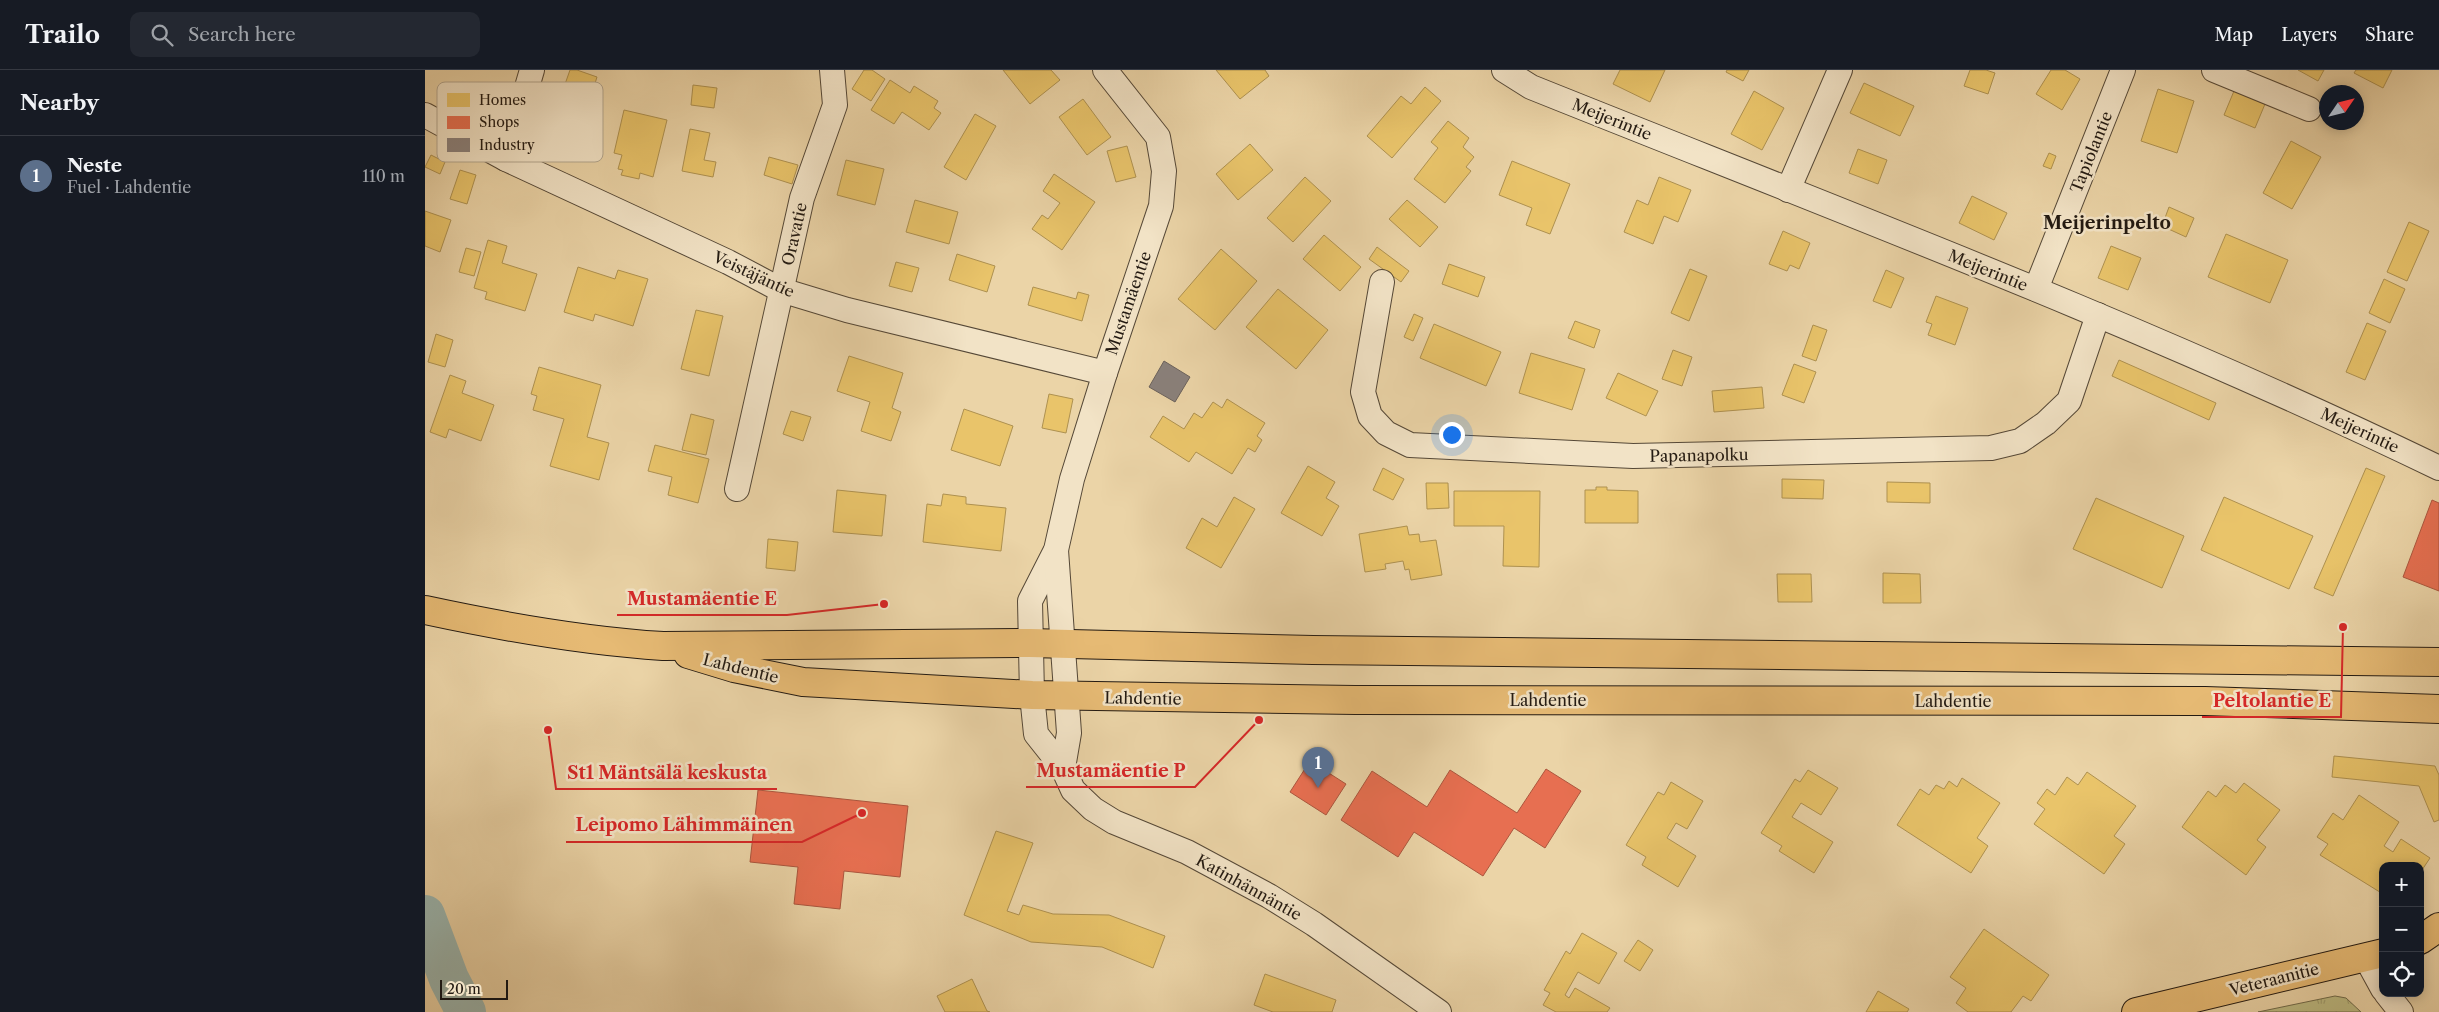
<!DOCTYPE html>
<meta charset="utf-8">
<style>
:root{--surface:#171b24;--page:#242831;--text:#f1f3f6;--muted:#9ea1a6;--line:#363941;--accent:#8c9099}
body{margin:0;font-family:"Libre Caslon Text",serif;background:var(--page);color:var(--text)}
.controls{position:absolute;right:15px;bottom:15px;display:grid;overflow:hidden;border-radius:10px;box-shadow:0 2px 12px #0003}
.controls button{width:45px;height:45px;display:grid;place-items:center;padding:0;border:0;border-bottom:1px solid var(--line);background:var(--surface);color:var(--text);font:25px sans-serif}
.compass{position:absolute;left:1894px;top:15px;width:45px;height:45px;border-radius:50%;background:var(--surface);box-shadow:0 2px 12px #0003;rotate:55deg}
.scale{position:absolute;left:15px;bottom:12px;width:68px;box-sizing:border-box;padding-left:5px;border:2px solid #231a12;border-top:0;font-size:14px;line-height:18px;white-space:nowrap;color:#231a12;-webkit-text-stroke:4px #f2e3c6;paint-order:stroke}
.you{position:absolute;left:1026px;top:364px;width:18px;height:18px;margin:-12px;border:4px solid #fff;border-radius:50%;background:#1a73e8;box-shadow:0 0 0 8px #1a73e833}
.badge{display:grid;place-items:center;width:32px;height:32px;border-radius:50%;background:var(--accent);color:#fff;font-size:16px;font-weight:700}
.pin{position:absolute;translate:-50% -41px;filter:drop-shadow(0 1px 2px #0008)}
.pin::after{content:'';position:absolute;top:26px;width:18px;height:15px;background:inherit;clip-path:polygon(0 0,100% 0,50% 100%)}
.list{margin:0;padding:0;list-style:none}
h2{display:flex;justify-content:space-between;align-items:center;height:65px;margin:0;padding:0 20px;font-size:21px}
h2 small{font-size:16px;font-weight:400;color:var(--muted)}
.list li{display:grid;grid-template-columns:32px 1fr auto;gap:15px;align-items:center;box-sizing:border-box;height:80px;padding:0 20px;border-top:1px solid var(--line)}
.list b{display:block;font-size:19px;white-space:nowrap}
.list p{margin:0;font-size:16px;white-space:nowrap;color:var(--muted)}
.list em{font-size:16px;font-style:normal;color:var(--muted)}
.icon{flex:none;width:28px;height:28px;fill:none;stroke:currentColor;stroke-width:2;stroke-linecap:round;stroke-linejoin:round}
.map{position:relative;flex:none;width:2014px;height:942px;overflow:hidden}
header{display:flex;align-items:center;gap:30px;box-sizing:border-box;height:70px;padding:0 25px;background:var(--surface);border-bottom:1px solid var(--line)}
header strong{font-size:24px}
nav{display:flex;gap:28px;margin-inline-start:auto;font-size:18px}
.search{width:350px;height:45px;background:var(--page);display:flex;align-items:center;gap:12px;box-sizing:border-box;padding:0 18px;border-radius:10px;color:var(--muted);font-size:19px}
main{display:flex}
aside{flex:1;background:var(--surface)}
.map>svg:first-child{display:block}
.grass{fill:url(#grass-tufts);stroke:#706a4a}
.homes{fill:#e9c46a;stroke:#ae9150}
.shops{fill:#e76f51;stroke:#ac563e}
.industry{fill:#8a817c;stroke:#6b625c}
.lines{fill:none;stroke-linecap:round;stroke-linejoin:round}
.river{stroke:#9bb7b1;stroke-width:40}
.minor-casing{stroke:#554837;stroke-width:26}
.major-casing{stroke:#231a12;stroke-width:30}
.minor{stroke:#f2e3c6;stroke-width:24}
.major{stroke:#e6ba74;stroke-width:28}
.labels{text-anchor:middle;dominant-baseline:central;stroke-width:5;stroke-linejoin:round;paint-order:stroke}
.street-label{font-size:16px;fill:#231a12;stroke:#f2e3c6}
.neighbourhood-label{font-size:18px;font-weight:bold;fill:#231a12;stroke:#f2e3c6}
.key{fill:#f2e3c6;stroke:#b4a790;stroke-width:1}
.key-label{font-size:14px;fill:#231a12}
.leader{fill:none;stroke:#d62828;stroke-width:2}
.callout-dot{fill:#d62828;stroke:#f2e3c6;stroke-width:2}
.callout-label{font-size:18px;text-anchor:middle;font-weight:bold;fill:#d62828;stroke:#f2e3c6;stroke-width:5;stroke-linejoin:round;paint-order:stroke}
</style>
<header>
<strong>Trailo</strong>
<div class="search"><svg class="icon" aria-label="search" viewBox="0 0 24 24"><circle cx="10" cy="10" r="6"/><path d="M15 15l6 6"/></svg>Search here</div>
<nav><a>Map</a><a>Layers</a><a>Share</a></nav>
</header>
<main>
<aside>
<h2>Nearby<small></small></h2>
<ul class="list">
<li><span class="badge" style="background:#5c6f8a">1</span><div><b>Neste</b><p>Fuel · Lahdentie</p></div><em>110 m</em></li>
</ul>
</aside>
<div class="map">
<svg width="2014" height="942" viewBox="0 0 2014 942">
<defs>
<pattern id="grass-tufts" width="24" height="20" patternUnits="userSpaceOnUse" patternTransform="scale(1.25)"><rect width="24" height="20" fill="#bdbb83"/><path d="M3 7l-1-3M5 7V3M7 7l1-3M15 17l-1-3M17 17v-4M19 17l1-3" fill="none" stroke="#a2a070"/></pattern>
</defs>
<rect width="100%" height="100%" fill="#ebd4a7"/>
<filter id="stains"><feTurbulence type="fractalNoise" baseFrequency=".004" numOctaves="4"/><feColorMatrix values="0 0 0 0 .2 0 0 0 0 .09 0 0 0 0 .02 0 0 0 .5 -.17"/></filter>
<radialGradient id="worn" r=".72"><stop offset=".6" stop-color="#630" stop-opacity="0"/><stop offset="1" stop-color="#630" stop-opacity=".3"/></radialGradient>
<path class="grass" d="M1910,926l11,2 15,14h-103z"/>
<g class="homes">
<path d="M145,0h7l20,7 -6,19 -27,-9z"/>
<path d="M439,0h8l13,9 -14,22 -19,-12z"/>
<path d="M578,0h48l9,10 -30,24z"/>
<path d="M791,0h49l4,6 -29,23z"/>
<path d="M1195,0h45l-15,32 -37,-18z"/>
<path d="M1302,0h22l-6,11 -17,-9z"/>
<path d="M1545,0h16l9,3 -7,21 -24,-8z"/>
<path d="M1626,0h14l15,9 -18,31 -26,-16z"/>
<path d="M1873,0h26l-6,11z"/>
<path d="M1931,0h36l-9,18 -29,-15z"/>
<path d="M465,10l20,13 4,-7 24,15 -4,7 7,5 -12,17 -27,-18 -8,12 -23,-14z"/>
<path d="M1439,13l50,23 -14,30 -50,-23z"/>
<path d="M268,15l24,3 -3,20 -23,-3z"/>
<path d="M1000,17l16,14 -49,57 -25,-22 34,-40 10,8z"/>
<path d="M1733,19l36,12 -17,52 -36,-12z"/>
<path d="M1329,21l30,17 -22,42 -31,-16z"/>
<path d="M1809,21l31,13 -10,24 -31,-13z"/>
<path d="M658,29l28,38 -24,18 -28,-38z"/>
<path d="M199,40l43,10 -14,57 -13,-4 -1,6 -18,-4 2,-5 -5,-1 4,-14 -8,-2z"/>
<path d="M550,44l21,12 -30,54 -22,-13z"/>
<path d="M1023,51l21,17 -6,9 11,10 -8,10 5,4 -26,32 -31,-24 24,-31 -7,-6z"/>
<path d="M265,59l20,4 -6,27 12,2 -3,15 -31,-6z"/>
<path d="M1866,71l30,16 -29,52 -29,-16z"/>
<path d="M825,74l23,26 -35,30 -22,-26z"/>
<path d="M702,76l9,31 -20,5 -9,-31z"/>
<path d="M1433,79l29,11 -9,24 -29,-11z"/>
<path d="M1624,83l7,3 -5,13 -8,-3z"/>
<path d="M6,85l14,7 -5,12 -15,-7z"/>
<path d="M344,87l29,8 -6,19 -28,-9z"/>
<path d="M421,90l38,9 -9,36 -38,-10z"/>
<path d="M1087,91l58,23 -20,50 -24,-9 6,-17 -33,-13z"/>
<path d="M35,100l16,5 -9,29 -17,-5z"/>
<path d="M629,104l41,28 -33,48 -30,-21 10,-14 6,4 12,-16 -17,-12z"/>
<path d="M880,107l26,24 -38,41 -26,-24z"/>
<path d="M1234,107l32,13 -13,32 -14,-6 -11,28 -29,-12 13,-32 11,5z"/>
<path d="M1547,126l35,17 -13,27 -35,-17z"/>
<path d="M490,130l43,12 -9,32 -43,-12z"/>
<path d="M982,130l31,27 -18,20 -31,-28z"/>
<path d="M1744,137l25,11 -8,19 -24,-11z"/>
<path d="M0,141l26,9 -11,32 -15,-6z"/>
<path d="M1984,152l20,9 -22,50 -20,-9z"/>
<path d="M1358,161l27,12 -11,26 -9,-4 -3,6 -18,-7z"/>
<path d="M1801,164l62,26 -18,43 -62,-26z"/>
<path d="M899,165l37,32 -21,24 -37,-32z"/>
<path d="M63,170l19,6 -5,17 35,11 -12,37 -40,-12 2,-7 -13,-4z"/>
<path d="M1686,176l30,12 -13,32 -30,-12z"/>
<path d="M952,177l32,24 -8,11 -32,-23z"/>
<path d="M41,178l15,4 -7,24 -15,-4z"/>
<path d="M796,179l36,32 -42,49 -37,-31z"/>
<path d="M532,184l38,12 -8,26 -38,-12z"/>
<path d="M471,192l23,6 -7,24 -23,-6z"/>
<path d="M1024,194l36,13 -7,20 -36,-13z"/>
<path d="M153,197l37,12 3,-9 30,9 -15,47 -38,-12 -2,7 -29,-9z"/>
<path d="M1265,199l17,7 -18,45 -18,-8z"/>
<path d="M1461,200l18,8 -13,30 -18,-7z"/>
<path d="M1959,209l21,10 -15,34 -21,-10z"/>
<path d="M608,217l43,12 2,-7 11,3 -7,26 -54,-16z"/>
<path d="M853,219l50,41 -32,39 -50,-42z"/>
<path d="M1511,226l32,12 -13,37 -27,-10 4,-11 -6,-2z"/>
<path d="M271,240l27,6 -14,60 -28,-7z"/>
<path d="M989,244l9,4 -10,23 -9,-4z"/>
<path d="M1150,251l25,9 -6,18 -26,-10z"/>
<path d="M1942,253l19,8 -21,49 -19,-8z"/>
<path d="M1009,254l67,28 -15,34 -66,-28z"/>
<path d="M1388,255l14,5 -11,31 -14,-5z"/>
<path d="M11,264l17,6 -8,27 -17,-5z"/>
<path d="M1248,280l19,7 -10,29 -20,-7z"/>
<path d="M1106,283l54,16 -13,41 -53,-17z"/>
<path d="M424,286l54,17 -11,35 9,4 -10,29 -30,-10 9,-29 -33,-11z"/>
<path d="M1694,290l97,43 -7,17 -97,-44z"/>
<path d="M1369,294l22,8 -12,31 -22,-8z"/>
<path d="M114,297l62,18 -14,52 22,6 -10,37 -49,-14 14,-47 -31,-9 4,-14 -6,-2z"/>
<path d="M1193,303l40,18 -12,25 -40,-18z"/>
<path d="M25,305l16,6 -4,12 32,12 -13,36 -32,-12 -3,9 -16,-6z"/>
<path d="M1337,317l2,21 -50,4 -2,-21z"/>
<path d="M624,324l24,5 -7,34 -24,-5z"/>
<path d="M802,329l38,24 -8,13 5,4 -7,12 -7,-4 -16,26 -36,-22 -7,10 -39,-25 13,-21 21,13 10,-16 8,5 11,-16 9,6z"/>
<path d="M539,339l49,17 -13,40 -49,-16z"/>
<path d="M366,341l20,6 -8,24 -20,-7z"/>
<path d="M266,344l23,6 -8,35 -24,-5z"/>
<path d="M230,375l54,14 -11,44 -30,-8 4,-18 -24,-6z"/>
<path d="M883,396l27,16 -9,16 13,8 -17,30 -41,-23z"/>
<path d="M958,398l21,11 -11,21 -20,-10z"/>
<path d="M1941,398l19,8 -52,120 -19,-8z"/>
<path d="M1357,409l42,1 -1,19 -41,-1z"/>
<path d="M1462,412l43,1v20l-43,-1z"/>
<path d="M1001,413h22l1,25 -22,1z"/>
<path d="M1171,417h11v3l31,1v32h-53v-33h11z"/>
<path d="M412,420l49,5 -4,41 -49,-4z"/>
<path d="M1029,421h86l-1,76 -36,-1 1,-40h-50z"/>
<path d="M518,424l23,3v7l40,4 -5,43 -78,-9 4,-38 14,2z"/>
<path d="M809,427l21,12 -34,59 -35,-20 16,-30 15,9z"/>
<path d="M1799,427l89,39 -24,53 -88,-39z"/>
<path d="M1671,428l88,38 -22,52 -89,-39z"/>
<path d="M982,456l2,9 10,-1 1,8 16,-2 6,35 -31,5 -2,-11 -4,1 -2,-9 -18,3 1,5 -21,3 -6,-38z"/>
<path d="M343,469l30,3 -3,29 -29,-3z"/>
<path d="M1458,503l37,1 1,29h-38z"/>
<path d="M1352,504h34l1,28h-34z"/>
<path d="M1909,686l101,10 4,9v45l-5,2 -15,-36 -87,-9z"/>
<path d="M1383,700l30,18 -17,27 -20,-12 -9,14 41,25 -19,31 -35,-22 3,-5 -21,-13 34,-54 5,3z"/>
<path d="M1662,702l49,34 -22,30 11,8 -21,30 -70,-50 11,-15 -8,-6 10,-14 8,6 12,-18 11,8z"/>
<path d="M1537,708l38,25 -23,35 11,8 -17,27 -74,-48 23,-36 9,6 7,-10 8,4 5,-8 8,6z"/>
<path d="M1246,712l32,19 -16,28 -11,-6 -9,15 29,18 -18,31 -36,-22 4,-8 -20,-12 32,-53 6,3z"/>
<path d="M1819,713l36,27 -23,30 9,7 -20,28 -64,-48 26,-36 8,6 9,-12 11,8z"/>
<path d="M1934,725l40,27 -15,24 9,6 8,-13 29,19 -10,15v-7h-37v28l-63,-39 8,-11 -11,-7 16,-24 10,7z"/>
<path d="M571,761l37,12 -26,68 12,4 4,-10 30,9 56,1 56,21 -12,32 -51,-21 -71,-5 -67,-27z"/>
<path d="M1559,859l65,46 -18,26 -8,-5 -12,16h-43l-12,-9 10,-15 -16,-11z"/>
<path d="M1157,863l35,20 -18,31 -21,-12 -13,23 4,3 6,-10 35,20 -3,4h-51l-13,-7 7,-12 -6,-3 22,-39 4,3z"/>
<path d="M1213,870l15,10 -13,21 -16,-10z"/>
<path d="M840,904l71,26 -4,12h-59l-19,-7z"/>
<path d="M547,909l15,32 3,1h-45l-8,-16z"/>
<path d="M1453,921l31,18 -2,3h-41z"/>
</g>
<g class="shops">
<path d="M2007,430l7,3v88l-36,-14z"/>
<path d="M885,691l36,23 -20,31 -36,-23z"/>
<path d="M1121,699l35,22 -36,57 -31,-20 -31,48 -69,-44 -16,25 -57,-37 31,-49 55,36 23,-37 67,43z"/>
<path d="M333,720l150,16 -8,71 -56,-6 -4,38 -46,-5 4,-37 -48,-5z"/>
</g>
<path class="industry" d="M739,291l26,16 -15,25 -26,-15z"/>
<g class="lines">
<path class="river" d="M0,845l24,64 17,33"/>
<defs>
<g id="minor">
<path d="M680,0l53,67 6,34 -3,35 -56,167 -33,106 -16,71 -26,51 2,94 4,39 27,34 10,22 20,19 21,13 73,30 82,44 45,28 125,88"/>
<path d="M1079,0l27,17c304,122 612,238 908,381"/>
<path d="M1789,0l95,39"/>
<path d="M0,45l81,44 222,103 53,28 66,20 258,63"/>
<path d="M81,89l26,-89"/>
<path d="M1363,120l52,-120"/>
<path d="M957,212l-19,110 7,24 16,17 24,12 223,11 358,-8 29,-7 26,-18 23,-22 29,-86"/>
<path d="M1611,219l87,-219"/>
<path d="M312,419l65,-291 33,-93 -3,-35"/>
<path d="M631,480l13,183 -6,35"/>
<path d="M1941,888l17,31"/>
<path d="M1961,923l15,19"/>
</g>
<g id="major">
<path d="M0,540c79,17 157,31 238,36l367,-3 283,7 1126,12"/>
<path d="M263,584l46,14 69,14 229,13 323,5 850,1 234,8"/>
<path d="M1995,870l19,-13"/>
<path d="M1711,942l247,-59"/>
</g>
</defs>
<use href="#minor" class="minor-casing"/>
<use href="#major" class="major-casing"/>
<use href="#minor" class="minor"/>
<use href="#major" class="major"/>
</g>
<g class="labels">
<g class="street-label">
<text transform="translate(1187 49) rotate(22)">Meijerintie</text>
<text transform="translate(1666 82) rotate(-68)">Tapiolantie</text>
<text transform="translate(369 164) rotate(-77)">Oravatie</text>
<text transform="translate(1563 200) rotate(22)">Meijerintie</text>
<text transform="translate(329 204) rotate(25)">Veistäjäntie</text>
<text transform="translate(703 233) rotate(-71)">Mustamäentie</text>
<text transform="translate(1935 360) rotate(25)">Meijerintie</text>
<text transform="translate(1274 385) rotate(-1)">Papanapolku</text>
<text transform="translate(316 598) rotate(14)">Lahdentie</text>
<text transform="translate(718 628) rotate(1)">Lahdentie</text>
<text x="1123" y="630">Lahdentie</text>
<text x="1528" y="631">Lahdentie</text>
<text transform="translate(824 817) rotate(29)">Katinhännäntie</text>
<text transform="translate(1849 909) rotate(-14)">Veteraanitie</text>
</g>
<g class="neighbourhood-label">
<text x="1682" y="153">Meijerinpelto</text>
</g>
</g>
<rect x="12" y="12" width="166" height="80" rx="8" class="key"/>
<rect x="22" y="23" width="23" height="14" fill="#e9c46a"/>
<rect x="22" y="46" width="23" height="13" fill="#e76f51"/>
<rect x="22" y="68" width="23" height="14" fill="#8a817c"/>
<g class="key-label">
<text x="54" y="35">Homes</text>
<text x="54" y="57">Shops</text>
<text x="54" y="80">Industry</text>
</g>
<path class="leader" d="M459 534L362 545H192M1918 557L1916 647H1777M834 650L770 717H601M123 660L131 719H352M437 743L377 772H141"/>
<g class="callout-dot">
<circle cx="459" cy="534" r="5"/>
<circle cx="1918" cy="557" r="5"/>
<circle cx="834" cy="650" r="5"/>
<circle cx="123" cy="660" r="5"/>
<circle cx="437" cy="743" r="5"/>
</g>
<g class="callout-label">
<text x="277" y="535">Mustamäentie E</text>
<text x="1847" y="637">Peltolantie E</text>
<text x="686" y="707">Mustamäentie P</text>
<text x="242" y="709">St1 Mäntsälä keskusta</text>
<text x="259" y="761">Leipomo Lähimmäinen</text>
</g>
<rect width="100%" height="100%" filter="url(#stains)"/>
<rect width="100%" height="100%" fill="url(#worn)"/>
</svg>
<div class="controls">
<button>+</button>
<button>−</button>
<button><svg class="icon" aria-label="locate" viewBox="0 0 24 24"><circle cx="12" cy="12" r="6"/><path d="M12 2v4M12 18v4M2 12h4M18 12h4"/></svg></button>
</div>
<svg class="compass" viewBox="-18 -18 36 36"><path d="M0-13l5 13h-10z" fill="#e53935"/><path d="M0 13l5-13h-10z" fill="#9ea1a6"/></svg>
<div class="scale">20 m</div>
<div class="you"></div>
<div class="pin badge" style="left:893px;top:718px;background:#5c6f8a">1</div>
</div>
</main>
